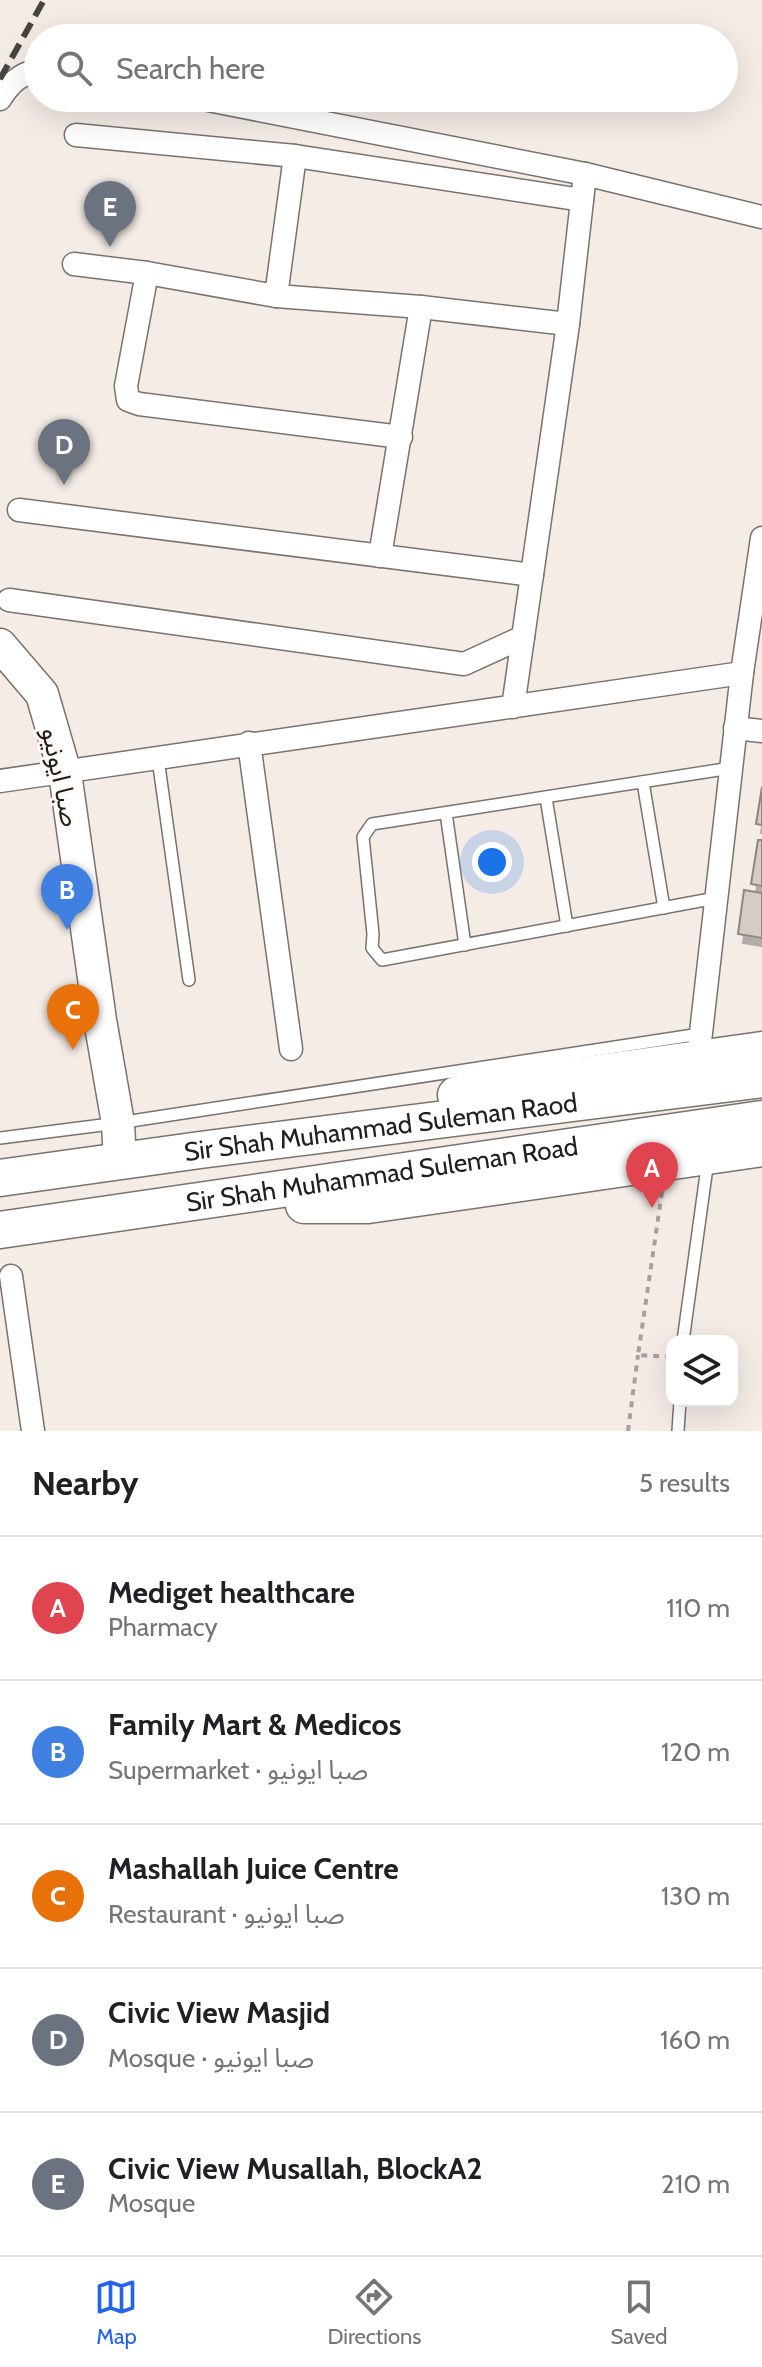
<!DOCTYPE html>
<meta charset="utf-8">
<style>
:root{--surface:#fff;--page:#f2f2f2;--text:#202124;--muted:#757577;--line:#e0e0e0;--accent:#2563eb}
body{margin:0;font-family:Cabin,"Noto Sans Arabic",sans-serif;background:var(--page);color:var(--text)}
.controls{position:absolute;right:24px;bottom:24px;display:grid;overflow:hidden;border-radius:16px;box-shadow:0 8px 32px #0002}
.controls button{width:72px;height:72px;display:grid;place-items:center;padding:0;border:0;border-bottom:2px solid var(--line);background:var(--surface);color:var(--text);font:40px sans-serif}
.you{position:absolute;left:492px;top:862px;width:28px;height:28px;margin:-20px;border:6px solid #fff;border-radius:50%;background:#1a73e8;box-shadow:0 0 0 12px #1a73e833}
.badge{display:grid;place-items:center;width:52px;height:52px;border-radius:50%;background:var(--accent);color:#fff;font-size:26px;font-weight:700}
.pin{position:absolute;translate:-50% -66px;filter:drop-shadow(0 2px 4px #0008)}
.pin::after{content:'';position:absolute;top:42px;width:28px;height:24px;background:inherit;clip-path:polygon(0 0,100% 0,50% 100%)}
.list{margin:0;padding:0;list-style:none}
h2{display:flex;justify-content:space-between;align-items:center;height:104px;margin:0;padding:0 32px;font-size:34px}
h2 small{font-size:26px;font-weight:400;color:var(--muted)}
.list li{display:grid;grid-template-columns:52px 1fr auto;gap:24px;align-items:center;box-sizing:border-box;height:144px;padding:0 32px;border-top:2px solid var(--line)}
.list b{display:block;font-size:30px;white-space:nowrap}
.list p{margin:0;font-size:26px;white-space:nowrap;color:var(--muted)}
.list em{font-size:26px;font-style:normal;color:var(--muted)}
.icon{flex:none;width:44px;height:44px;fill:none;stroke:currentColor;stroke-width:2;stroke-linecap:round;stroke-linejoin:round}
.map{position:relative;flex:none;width:762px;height:1431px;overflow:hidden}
.search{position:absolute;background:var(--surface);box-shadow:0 8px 32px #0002;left:24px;right:24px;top:24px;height:88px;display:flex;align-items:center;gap:20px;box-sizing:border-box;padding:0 28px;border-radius:44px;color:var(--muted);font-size:30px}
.sheet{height:824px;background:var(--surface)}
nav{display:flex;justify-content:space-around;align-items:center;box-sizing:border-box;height:112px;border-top:2px solid var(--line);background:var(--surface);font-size:22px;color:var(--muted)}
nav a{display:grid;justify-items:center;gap:4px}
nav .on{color:var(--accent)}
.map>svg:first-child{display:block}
.building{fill:#d4ccc5;stroke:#8f8881;stroke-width:2;filter:url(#shadow)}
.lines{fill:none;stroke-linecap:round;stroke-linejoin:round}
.service-casing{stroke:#7a736c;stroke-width:14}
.minor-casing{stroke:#7a736c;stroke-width:25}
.secondary-casing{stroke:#7a736c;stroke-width:35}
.trunk-casing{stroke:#7a736c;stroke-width:39}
.path{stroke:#a7a19b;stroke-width:4;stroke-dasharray:6 6;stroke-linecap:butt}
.service{stroke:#fff;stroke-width:11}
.minor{stroke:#fff;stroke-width:22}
.secondary{stroke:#fff;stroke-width:32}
.trunk{stroke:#fff;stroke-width:36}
.rail{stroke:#484541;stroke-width:6;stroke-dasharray:16 8;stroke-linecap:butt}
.labels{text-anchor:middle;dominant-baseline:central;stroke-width:6;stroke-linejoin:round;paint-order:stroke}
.street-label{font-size:26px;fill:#22201d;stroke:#fffaf6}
</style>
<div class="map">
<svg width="762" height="1431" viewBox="0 0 762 1431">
<defs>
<filter id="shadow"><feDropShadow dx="5" dy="9" stdDeviation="0" flood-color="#0004"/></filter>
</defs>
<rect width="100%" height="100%" fill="#f4ece5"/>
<g class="building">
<path d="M762,787v38l-6,-1z"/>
<path d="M758,840h4v46l-11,-2z"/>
<path d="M744,890l18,3v45l-24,-4z"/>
</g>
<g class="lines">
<defs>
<g id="service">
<path d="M158,759l31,221"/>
<path d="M643,782l21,126"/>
<path d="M546,798l21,128"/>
<path d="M446,813l19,132"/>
<path d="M716,898l-334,62 -10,-12 1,-14 -10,-97 9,-13 359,-56"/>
<path d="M0,1138l118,-15 582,-89"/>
<path d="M683,1341l25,-181"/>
<path d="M678,1431l2,-30"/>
</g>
<g id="minor">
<path d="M198,98l387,76 177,43"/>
<path d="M0,99c10,-16 20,-25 38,-29"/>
<path d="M76,135l219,21"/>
<path d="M74,264l73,9 129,23 145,11 147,17"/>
<path d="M147,273l-21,113 2,14 11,4 262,33"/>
<path d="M276,296l19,-140 287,44"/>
<path d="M19,510l513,65"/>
<path d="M380,556l41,-249"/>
<path d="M9,600l455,64 59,-27"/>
<path d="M513,707l55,-383 17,-150"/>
<path d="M735,728l27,3"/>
<path d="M249,743l42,306"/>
<path d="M0,781l742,-108"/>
<path d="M698,1059l44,-386 20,-135"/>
<path d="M11,1276l22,155"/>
</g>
<path id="secondary" d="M0,645l42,49 23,79 35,247 18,103 2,39"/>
<g id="trunk">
<path d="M456,1095l30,-6 276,-39"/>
<path id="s1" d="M0,1178l200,-28 562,-71"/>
<path d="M304,1205h64l394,-57"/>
<path id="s2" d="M0,1230l762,-111"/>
</g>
</defs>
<use href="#service" class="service-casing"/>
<use href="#minor" class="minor-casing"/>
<use href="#secondary" class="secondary-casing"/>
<use href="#trunk" class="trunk-casing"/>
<g class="path">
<path d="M662,1192l-24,163 34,2"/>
<path d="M628,1431l10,-76"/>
</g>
<use href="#service" class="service"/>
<use href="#minor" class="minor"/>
<use href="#secondary" class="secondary"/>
<use href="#trunk" class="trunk"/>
<path class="rail" d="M0,79l44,-79"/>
</g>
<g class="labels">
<g class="street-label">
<text transform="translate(61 777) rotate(78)">صبا ایونیو</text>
<text stroke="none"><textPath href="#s1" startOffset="384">Sir Shah Muhammad Suleman Raod</textPath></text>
<text stroke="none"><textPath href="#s2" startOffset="386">Sir Shah Muhammad Suleman Road</textPath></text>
</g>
</g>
</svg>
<div class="controls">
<button><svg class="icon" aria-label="layers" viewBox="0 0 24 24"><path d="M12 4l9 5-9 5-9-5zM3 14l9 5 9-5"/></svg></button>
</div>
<div class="you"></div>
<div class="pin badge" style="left:652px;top:1208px;background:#e0444e">A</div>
<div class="pin badge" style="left:67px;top:930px;background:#3f7fe0">B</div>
<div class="pin badge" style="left:73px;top:1050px;background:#e8710a">C</div>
<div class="pin badge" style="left:64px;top:485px;background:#6b7280">D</div>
<div class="pin badge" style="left:110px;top:247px;background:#6b7280">E</div>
<div class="search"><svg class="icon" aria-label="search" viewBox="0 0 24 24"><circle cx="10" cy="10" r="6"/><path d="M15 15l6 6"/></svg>Search here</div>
</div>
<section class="sheet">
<h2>Nearby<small>5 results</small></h2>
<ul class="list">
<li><span class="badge" style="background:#e0444e">A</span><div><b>Mediget healthcare</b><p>Pharmacy</p></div><em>110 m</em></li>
<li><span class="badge" style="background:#3f7fe0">B</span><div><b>Family Mart &amp; Medicos</b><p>Supermarket · صبا ایونیو</p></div><em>120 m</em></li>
<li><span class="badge" style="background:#e8710a">C</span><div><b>Mashallah Juice Centre</b><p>Restaurant · صبا ایونیو</p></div><em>130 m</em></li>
<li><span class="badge" style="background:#6b7280">D</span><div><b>Civic View Masjid</b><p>Mosque · صبا ایونیو</p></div><em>160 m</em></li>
<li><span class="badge" style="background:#6b7280">E</span><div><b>Civic View Musallah, BlockA2</b><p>Mosque</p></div><em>210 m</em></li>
</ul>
</section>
<nav>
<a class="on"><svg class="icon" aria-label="map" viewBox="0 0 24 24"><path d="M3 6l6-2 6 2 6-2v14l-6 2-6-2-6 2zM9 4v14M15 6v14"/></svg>Map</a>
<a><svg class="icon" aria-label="directions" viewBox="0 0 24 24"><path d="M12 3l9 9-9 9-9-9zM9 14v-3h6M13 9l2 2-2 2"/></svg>Directions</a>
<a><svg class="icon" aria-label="saved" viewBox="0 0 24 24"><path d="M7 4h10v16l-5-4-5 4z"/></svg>Saved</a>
</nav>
